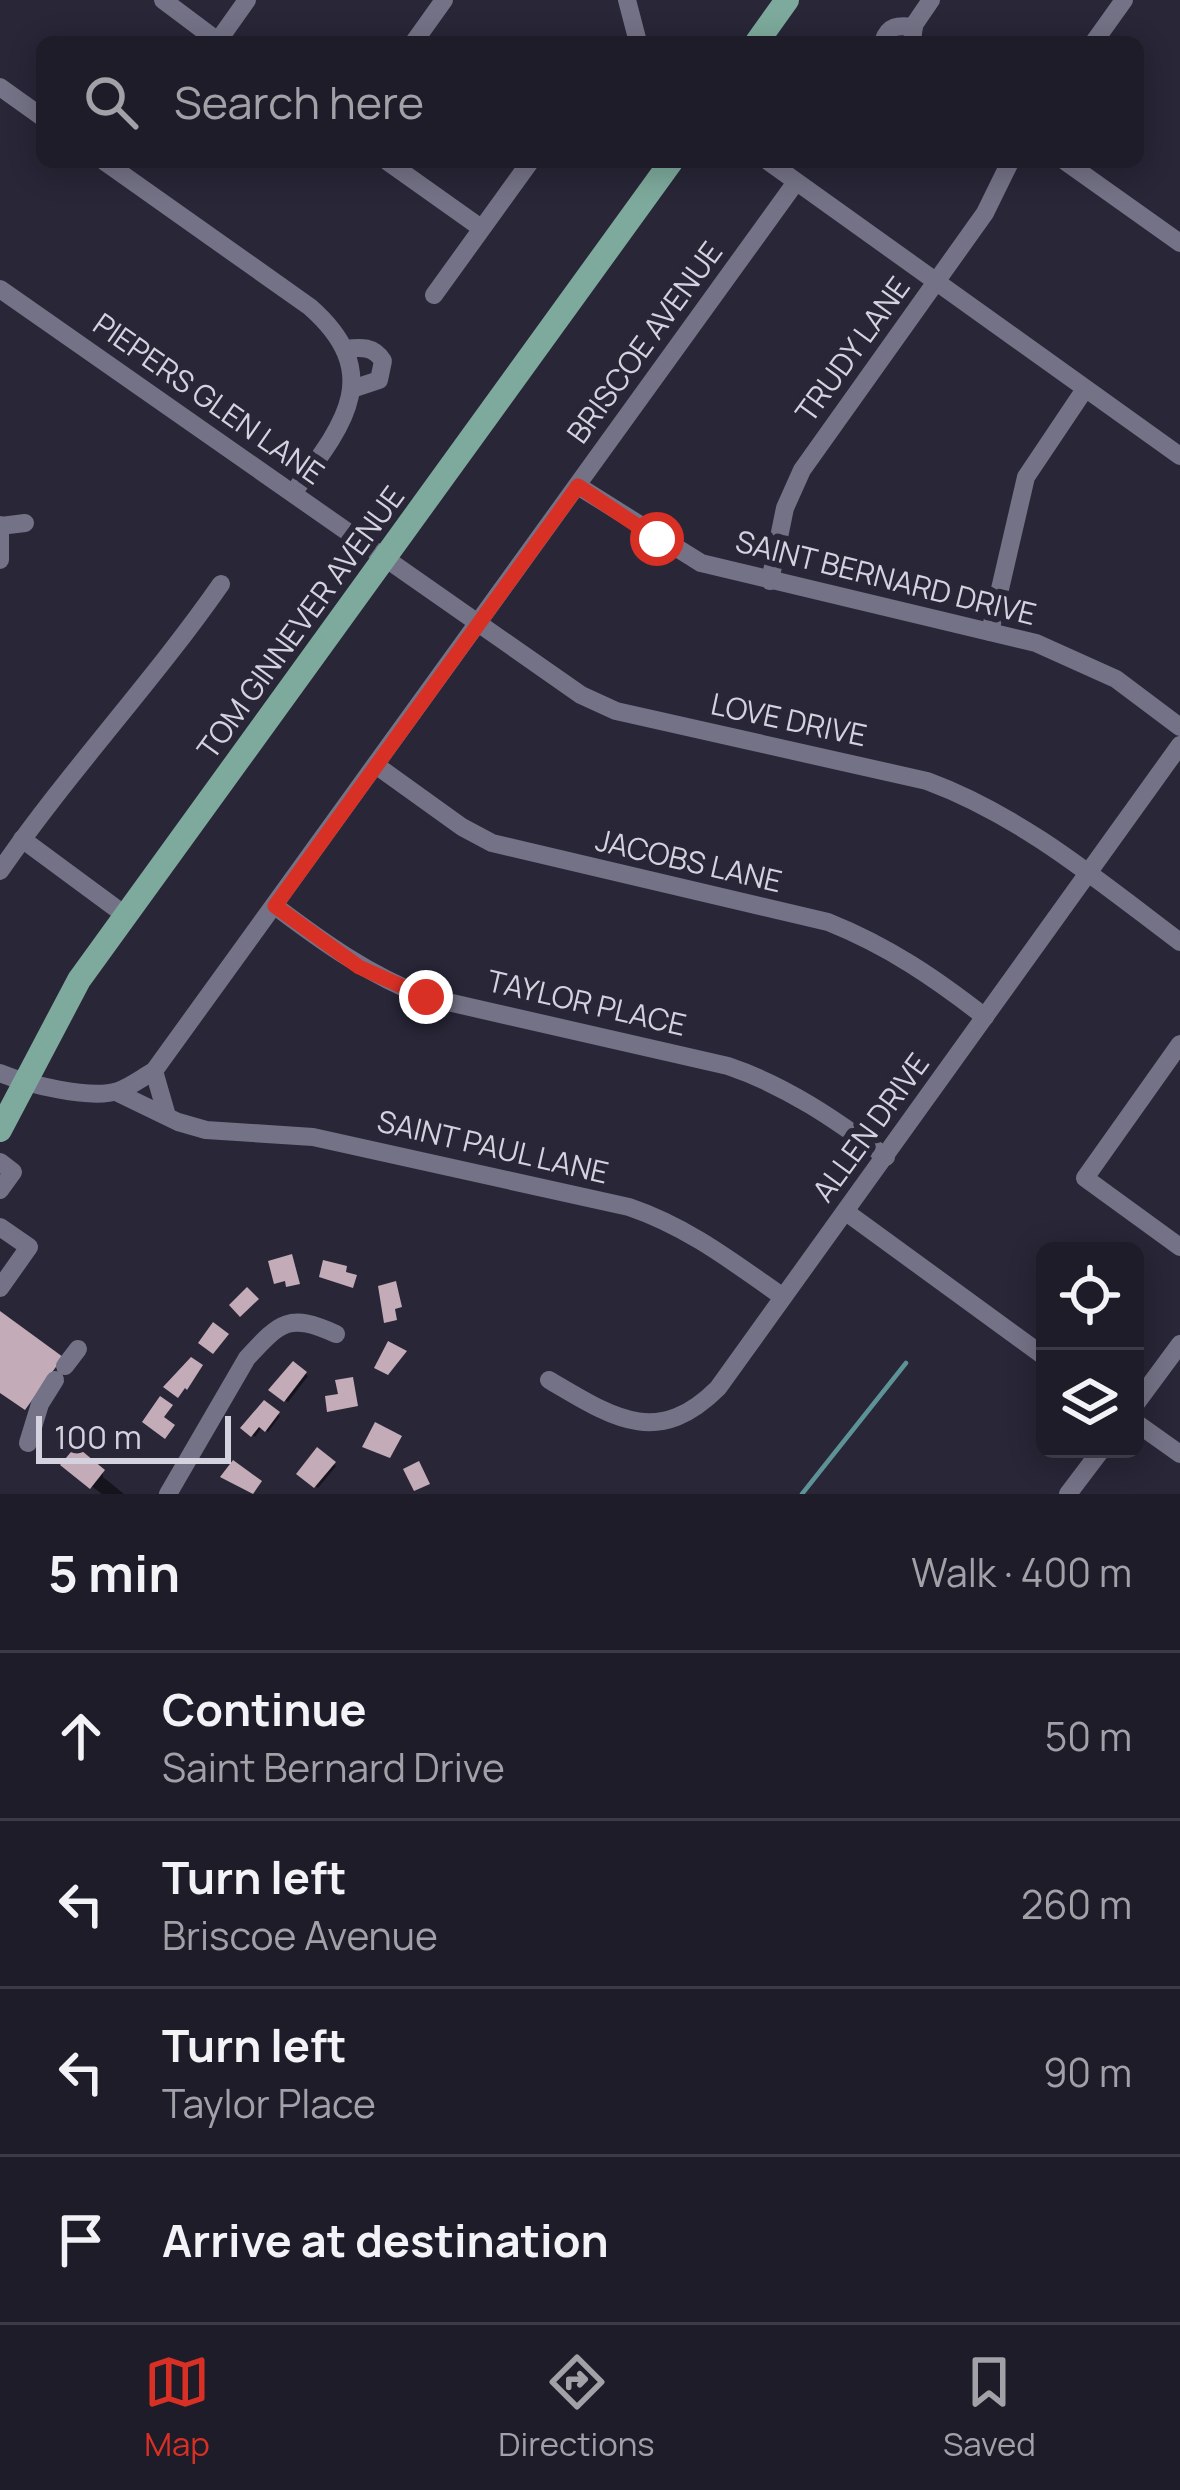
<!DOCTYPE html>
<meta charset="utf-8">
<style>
:root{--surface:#1e1c29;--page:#2b2935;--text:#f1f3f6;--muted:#a1a1a8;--line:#3c3a46;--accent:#d93025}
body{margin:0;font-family:Manrope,sans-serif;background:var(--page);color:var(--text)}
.controls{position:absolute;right:36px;bottom:36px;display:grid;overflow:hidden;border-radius:18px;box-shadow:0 6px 30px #0003}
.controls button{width:108px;height:108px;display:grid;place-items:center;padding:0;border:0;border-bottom:3px solid var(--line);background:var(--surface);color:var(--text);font:60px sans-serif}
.scale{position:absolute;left:36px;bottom:30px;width:195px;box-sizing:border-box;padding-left:12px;border:6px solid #d3d2de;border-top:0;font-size:33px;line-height:42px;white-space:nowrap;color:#d3d2de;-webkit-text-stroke:9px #282637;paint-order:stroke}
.stop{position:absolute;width:36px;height:36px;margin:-27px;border:9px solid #d93025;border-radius:50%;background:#fff}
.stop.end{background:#d93025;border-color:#fff;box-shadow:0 3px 12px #0008}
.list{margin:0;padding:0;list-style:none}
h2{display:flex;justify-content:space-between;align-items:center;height:156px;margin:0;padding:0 48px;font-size:51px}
h2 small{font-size:39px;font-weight:400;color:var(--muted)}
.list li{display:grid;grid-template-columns:78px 1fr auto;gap:36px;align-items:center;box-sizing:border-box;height:168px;padding:0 48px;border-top:3px solid var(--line)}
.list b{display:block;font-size:45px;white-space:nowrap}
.list p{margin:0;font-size:39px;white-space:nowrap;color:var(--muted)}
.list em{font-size:39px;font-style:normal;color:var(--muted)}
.icon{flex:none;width:66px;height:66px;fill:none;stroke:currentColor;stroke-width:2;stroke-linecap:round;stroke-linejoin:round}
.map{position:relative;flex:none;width:1180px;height:1494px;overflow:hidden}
.search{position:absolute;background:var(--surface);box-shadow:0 6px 30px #0003;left:36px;right:36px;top:36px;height:132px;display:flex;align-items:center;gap:30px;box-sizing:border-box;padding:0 42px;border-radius:18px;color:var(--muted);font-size:45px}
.sheet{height:828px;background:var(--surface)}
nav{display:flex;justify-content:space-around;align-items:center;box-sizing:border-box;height:168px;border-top:3px solid var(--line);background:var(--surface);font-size:33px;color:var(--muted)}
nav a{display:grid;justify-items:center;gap:6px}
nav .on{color:var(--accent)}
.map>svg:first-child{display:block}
.shadow{fill:#0007}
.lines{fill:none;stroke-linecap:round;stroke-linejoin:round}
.stream{stroke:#5d9296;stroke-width:4.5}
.building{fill:#c3abb7}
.minor{stroke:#747286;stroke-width:18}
.major{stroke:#7daa9c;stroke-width:24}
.route{stroke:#d93025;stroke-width:15}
.labels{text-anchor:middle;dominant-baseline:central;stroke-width:12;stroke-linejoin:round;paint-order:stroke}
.street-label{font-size:30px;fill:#d3d2de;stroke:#282637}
</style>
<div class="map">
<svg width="1180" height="1494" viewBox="0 0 1180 1494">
<rect width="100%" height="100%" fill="#282637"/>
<g class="shadow">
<path d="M294,1365l14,11 -20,26 -16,-12z"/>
<path d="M265,1404l15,12 -12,16 -6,-5 -7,10 -11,-9z"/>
<path d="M318,1452l18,14 -18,22 -18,-14z"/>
<path d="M64,1465l39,7v5l21,17h-22z"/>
</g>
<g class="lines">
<path class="stream" d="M802,1494l104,-131"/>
</g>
<g class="building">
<path d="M292,1254l8,30 -14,3 -1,-6 -11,3 -6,-23z"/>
<path d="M323,1260l24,6 -1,6 11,3 -4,13 -34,-11z"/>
<path d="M396,1281l6,26 -7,2 2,11 -13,3 -6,-37z"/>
<path d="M247,1287l12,12 -19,18 -11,-12z"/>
<path d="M0,1311l63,46 -38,53 -25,-17z"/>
<path d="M213,1322l16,12 -16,20 -15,-11z"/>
<path d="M388,1341l19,10 -19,24 -14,-7z"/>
<path d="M191,1357l12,8 -16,25 -2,-2 -7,10 -15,-11z"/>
<path d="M293,1361l14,11 -23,30 -16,-12z"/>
<path d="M353,1377l5,29 -31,6 -2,-16 13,-2 -3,-14z"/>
<path d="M160,1396l13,9 -9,12 11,8 -10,14 -23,-17z"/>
<path d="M264,1400l16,12 -15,20 -6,-5 -8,10 -11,-9z"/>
<path d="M375,1422l27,14 -12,22 -28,-11z"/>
<path d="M76,1446l29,24 -15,19 -30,-24z"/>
<path d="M317,1447l19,15 -22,26 -18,-14z"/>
<path d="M233,1460l29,21 -9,13 -33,-17z"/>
<path d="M419,1461l11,23 -16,7 -11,-22z"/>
</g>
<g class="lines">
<g class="minor">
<path d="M163,0l56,42"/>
<path d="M627,0l11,42"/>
<path d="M218,41l29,-41"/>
<path d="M414,42l30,-42"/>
<path d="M883,42c5,-17 15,-17 31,-15"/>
<path d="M912,42l2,-17 17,-25"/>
<path d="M1094,42l30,-42"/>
<path d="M0,87l42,30"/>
<path d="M105,162l205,145c77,68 32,120 -17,186"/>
<path d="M388,162l93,66"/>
<path d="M769,162l411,294"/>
<path d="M1066,162l114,81"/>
<path d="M0,289l581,406 35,16 311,70c95,35 173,101 253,161"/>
<path d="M434,295l96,-133"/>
<path d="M345,349c16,-2 29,-3 38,12l-4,19 -27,9"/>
<path d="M578,486l123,77 335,80 80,36 64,48"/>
<path d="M0,525v35"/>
<path d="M0,526l25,-3"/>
<path d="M770,581l15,-73 17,-38 183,-257 25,-51"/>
<path d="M990,632l36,-155 59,-88"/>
<path d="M377,766l85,61 30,16 336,79c60,24 107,56 157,95"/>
<path d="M22,839l103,76"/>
<path d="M0,871c69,-100 152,-188 221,-287"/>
<path d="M275,906c49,37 94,69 151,91l302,69c59,20 108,54 158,91"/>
<path d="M1180,1044l-95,134 95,69"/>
<path d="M154,1071l13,45"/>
<path d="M0,1073c27,11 90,27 118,18 12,-4 25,-14 36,-20l642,-889"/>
<path d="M116,1092l62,30 28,8 107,7 316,70c59,20 104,55 154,90"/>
<path d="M0,1162l13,10 -13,18"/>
<path d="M846,1212l199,145"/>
<path d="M0,1227l29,20 -29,41"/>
<path d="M65,1366l13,-17"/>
<path d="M549,1380c63,37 108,69 169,8l462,-643"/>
<path d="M1135,1405l45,-61"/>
<path d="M1135,1422l45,32"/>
<path d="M28,1443l12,-39 15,-24"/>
<path d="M168,1494l79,-136c34,-37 42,-45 89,-24"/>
<path d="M1068,1494l34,-45"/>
</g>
<g class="major">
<path d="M757,42l30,-42"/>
<path d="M0,1130l79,-150 592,-818"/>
</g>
</g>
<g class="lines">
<path class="route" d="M426,997l-67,-30 -84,-61 303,-420 79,53"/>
</g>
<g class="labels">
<g class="street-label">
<text transform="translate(644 342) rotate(-54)">BRISCOE AVENUE</text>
<text transform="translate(852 349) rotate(-54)">TRUDY LANE</text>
<text transform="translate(209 398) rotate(35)">PIEPERS GLEN LANE</text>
<text transform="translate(886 577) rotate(14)">SAINT BERNARD DRIVE</text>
<text transform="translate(300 622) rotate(-54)">TOM GINNEVER AVENUE</text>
<text transform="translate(789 719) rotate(12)">LOVE DRIVE</text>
<text transform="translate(689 860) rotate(13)">JACOBS LANE</text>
<text transform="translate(587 1002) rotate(13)">TAYLOR PLACE</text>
<text transform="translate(870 1127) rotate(-54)">ALLEN DRIVE</text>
<text transform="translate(493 1146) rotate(13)">SAINT PAUL LANE</text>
</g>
</g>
</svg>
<div class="controls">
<button><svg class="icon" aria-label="locate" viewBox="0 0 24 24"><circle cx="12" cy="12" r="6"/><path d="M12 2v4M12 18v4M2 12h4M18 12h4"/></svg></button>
<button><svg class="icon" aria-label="layers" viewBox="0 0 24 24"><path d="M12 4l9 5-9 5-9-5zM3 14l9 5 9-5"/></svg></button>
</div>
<div class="scale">100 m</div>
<div class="stop" style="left:657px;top:539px"></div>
<div class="stop end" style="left:426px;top:997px"></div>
<div class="search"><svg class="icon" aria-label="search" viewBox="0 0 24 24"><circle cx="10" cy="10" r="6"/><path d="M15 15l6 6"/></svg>Search here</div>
</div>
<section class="sheet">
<h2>5 min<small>Walk · 400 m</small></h2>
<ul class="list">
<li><svg class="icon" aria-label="ahead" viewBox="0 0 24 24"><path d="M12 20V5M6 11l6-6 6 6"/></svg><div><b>Continue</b><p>Saint Bernard Drive</p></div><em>50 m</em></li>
<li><svg class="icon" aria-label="left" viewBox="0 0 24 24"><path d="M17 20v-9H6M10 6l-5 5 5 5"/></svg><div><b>Turn left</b><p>Briscoe Avenue</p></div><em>260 m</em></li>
<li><svg class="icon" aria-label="left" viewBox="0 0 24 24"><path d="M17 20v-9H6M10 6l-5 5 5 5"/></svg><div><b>Turn left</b><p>Taylor Place</p></div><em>90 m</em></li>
<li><svg class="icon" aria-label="arrive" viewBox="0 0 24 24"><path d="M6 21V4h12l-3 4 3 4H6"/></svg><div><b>Arrive at destination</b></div></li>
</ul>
</section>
<nav>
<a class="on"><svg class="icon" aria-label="map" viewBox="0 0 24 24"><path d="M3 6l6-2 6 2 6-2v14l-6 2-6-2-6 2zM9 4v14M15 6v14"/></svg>Map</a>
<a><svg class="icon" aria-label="directions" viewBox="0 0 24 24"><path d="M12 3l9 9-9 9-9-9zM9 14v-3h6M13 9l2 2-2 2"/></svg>Directions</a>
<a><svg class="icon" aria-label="saved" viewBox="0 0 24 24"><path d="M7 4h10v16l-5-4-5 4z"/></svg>Saved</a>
</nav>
